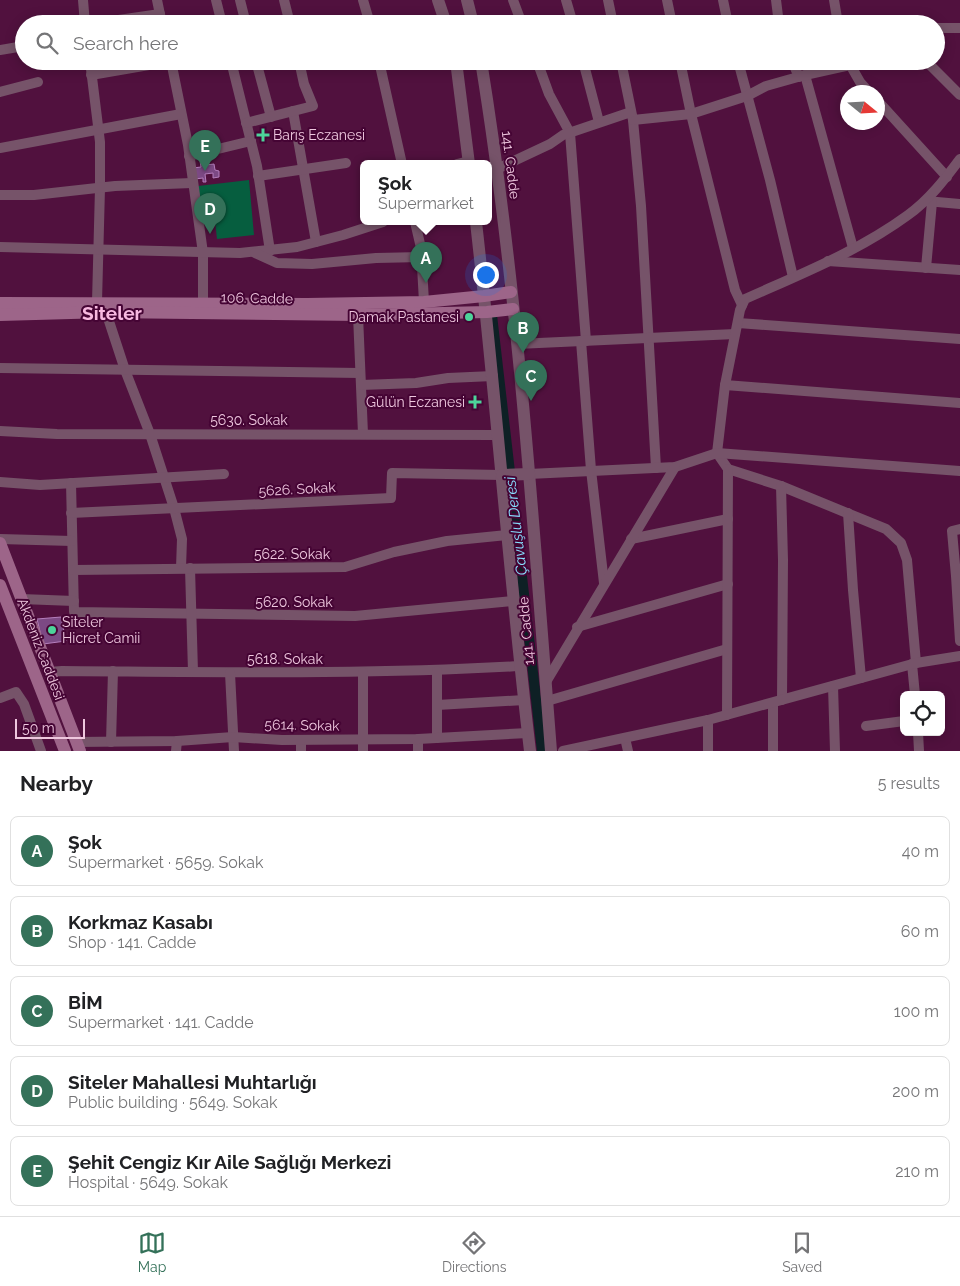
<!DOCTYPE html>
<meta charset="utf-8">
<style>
:root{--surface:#fff;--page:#f6f6f6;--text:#202124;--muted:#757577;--line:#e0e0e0;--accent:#347159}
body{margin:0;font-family:Raleway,sans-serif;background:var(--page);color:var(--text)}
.controls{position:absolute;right:15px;bottom:15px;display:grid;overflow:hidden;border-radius:8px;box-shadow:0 2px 12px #0003}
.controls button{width:45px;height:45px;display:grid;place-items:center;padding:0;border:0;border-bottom:1px solid var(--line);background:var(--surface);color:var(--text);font:25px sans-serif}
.compass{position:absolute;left:840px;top:85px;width:45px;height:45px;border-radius:50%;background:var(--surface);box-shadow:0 2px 12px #0003;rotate:108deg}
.scale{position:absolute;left:15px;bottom:12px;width:70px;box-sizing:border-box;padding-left:5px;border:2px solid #eec7de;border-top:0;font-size:14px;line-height:18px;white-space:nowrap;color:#eec7de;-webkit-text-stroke:4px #450434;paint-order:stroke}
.you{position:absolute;left:485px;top:274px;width:18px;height:18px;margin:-12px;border:4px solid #fff;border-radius:50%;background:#1a73e8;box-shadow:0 0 0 8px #1a73e833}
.badge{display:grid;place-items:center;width:32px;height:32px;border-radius:50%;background:var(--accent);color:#fff;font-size:16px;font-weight:700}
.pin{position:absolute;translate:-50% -41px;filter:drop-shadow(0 1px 2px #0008)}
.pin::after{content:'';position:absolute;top:26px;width:18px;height:15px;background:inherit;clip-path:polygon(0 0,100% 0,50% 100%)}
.popup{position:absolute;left:360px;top:160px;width:132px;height:65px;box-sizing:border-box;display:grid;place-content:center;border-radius:8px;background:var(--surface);filter:drop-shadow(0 1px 4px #0005);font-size:16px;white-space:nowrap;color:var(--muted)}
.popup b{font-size:19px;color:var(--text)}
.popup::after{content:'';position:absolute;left:50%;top:100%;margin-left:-10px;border:10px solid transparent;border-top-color:var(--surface)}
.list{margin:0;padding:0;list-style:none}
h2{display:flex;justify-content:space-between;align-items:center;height:65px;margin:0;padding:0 20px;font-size:21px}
h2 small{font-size:16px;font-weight:400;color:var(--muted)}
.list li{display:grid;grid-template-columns:32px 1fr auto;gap:15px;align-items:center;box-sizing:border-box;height:70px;margin:0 10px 10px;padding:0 10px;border:1px solid var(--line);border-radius:8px}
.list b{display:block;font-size:19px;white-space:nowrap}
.list p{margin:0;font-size:16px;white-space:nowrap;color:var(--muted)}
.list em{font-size:16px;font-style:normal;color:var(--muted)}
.icon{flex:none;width:28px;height:28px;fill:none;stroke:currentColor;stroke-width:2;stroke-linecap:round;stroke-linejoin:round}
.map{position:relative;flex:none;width:960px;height:751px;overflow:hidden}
.search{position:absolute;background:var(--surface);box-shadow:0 2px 12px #0003;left:15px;right:15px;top:15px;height:55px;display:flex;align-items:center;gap:12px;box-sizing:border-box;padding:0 18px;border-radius:28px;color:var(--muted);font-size:19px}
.sheet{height:465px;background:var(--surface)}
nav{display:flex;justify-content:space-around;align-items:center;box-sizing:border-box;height:70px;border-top:1px solid var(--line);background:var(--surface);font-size:14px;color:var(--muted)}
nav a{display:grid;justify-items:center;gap:2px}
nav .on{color:var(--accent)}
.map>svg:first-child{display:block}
.green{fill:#065e3f}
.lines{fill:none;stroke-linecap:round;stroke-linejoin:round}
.canal{stroke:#0e2025;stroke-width:10}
.building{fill:#7c4984;stroke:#b57fbd}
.minor{stroke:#765369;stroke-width:10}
.tertiary{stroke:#765369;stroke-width:12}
.secondary{stroke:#9d6589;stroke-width:12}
.poi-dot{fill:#4dd39a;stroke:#450434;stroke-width:2}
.labels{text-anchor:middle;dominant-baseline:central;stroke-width:4;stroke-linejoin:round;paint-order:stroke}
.poi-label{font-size:14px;fill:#eec7de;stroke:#450434;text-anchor:start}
.street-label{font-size:14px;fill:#eec7de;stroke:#450434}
.water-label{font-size:15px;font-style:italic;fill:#88e1ff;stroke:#450434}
.district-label{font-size:19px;font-weight:bold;fill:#f8b9e0;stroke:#450434}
</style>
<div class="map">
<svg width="960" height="751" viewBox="0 0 960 751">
<rect width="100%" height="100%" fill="#51113e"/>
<path class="green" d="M249,180l5,55 -37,4 -3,-27 -13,2 -3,-28z"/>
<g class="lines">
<path class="canal" d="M492,315l50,436"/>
</g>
<g class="building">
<path d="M200,161h5l1,4 8,-1 1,6 4,1v6l-6,1v-5l-8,1 1,8h-3v-4l-8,1 -2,-11 8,-1z"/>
<path d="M61,617l5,24 -23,3 -6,-25z"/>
</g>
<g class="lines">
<g class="minor">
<path d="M83,0l2,24"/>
<path d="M157,0l5,24"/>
<path d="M216,0l6,24"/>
<path d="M240,0l6,24"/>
<path d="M284,0l6,24"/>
<path d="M363,0l7,24"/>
<path d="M513,0l9,24"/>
<path d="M566,0l7,24"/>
<path d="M608,0l5,24"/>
<path d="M667,0l5,24"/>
<path d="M723,0l5,24"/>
<path d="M776,0l3,24"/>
<path d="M834,0l4,24"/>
<path d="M91,24l69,-10"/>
<path d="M936,28h24"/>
<path d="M0,50l24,-4"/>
<path d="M90,61l10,81v46l-3,114"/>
<path d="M171,61l17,84 15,108v50"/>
<path d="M231,61l26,105 13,85"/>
<path d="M256,61l15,56"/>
<path d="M379,61l23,103"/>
<path d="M537,61l12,33 21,39 16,208"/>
<path d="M583,61l16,61"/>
<path d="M621,61l12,59 8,86 15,262"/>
<path d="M680,61l11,53 44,176 7,15"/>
<path d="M738,61l32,119 23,97"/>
<path d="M792,61l7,16"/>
<path d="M848,61l12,21 9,10"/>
<path d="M926,61l34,34"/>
<path d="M380,66l15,-5"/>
<path d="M91,75l81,-14"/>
<path d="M805,75l48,173"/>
<path d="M0,92l38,-10"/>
<path d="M878,101l69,76"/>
<path d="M293,111l23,131"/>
<path d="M633,120l58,-6 56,-18 19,-10 39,-11 45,-10 30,-4"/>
<path d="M246,123l67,-17 -9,-22 -5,-23"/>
<path d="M0,148l181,-34"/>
<path d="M189,156l62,-15"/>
<path d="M457,164l12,-3"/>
<path d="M497,169l53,-25 13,-9 68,-23"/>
<path d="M258,176l88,-13"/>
<path d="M0,195h34l81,-9 77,-3"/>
<path d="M926,201l34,3"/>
<path d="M415,222l6,26 3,54"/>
<path d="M0,247l240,6 57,-6 46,-12 40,-13"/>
<path d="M255,253l22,10 35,1 64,-6 46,-1"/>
<path d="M828,261l132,9"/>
<path d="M926,268l6,-66"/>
<path d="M106,312l19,58 25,64 24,74 8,31 -1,29"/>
<path d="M358,315l5,119"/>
<path d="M738,323l222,16"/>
<path d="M581,341l10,129 13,113"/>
<path d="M517,344l218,-10"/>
<path d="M0,368l360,5"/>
<path d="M361,385l55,-2 32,-5 45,-2"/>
<path d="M725,385l235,18"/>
<path d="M0,431l57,3 441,1"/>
<path d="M717,453l8,-68 15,-75 5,-11c56,-25 114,-48 163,-84 21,-15 37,-36 52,-56"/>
<path d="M717,453l11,16 53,17 105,43 15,14 6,17 9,103"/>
<path d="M529,474l146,-7 42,-14 243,18"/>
<path d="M0,482l40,3 184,-11"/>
<path d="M71,483l3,129 281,4 158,-15"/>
<path d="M781,486l2,74 -1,140"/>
<path d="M71,513l320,-15 1,-25 110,2"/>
<path d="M848,513l5,77 8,88"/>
<path d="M960,529l-8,2 4,45 4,65"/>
<path d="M0,539l72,2"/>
<path d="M631,539l97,-20"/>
<path d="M190,568l3,104"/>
<path d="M73,570l272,-3 49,-15 53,-11 60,-6"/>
<path d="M21,599l53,2"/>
<path d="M577,627l151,-43"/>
<path d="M912,664l3,31"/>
<path d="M49,672l13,-1c153,1 305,4 458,-5"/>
<path d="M230,673l4,78"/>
<path d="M546,682l129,-215"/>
<path d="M833,686l2,65"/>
<path d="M0,698l16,-6 8,12 17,47"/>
<path d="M547,701l180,-52"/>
<path d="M773,703v48"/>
<path d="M437,705l87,-5"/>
<path d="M727,715l1,-246"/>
<path d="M708,720v31"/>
<path d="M866,726l38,-5"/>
<path d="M918,732l1,19"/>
<path d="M437,738v-67"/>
<path d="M625,738l3,13"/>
<path d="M418,739v12"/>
<path d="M301,740v11"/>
<path d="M76,742l101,-1 56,-4 49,3 136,-1 110,-6"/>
<path d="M111,742l2,-71"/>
<path d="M176,751l1,-10"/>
<path d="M363,751v-79"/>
<path d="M563,751l145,-31 208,-57 44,-7"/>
</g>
<g class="tertiary">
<path d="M438,0l8,24"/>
<path d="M467,0l6,24"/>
<path d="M456,61l13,103"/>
<path d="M481,61c37,228 52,460 70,690"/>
<path d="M476,222c20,176 33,353 54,529"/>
<path d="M502,475l27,-1"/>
</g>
<g class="secondary">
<path d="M0,303l307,1 117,-2 60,-6 27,-4"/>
<path d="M0,315l106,-3 252,3 129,-3 26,-3"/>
<path d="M0,543l80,208"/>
<path d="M0,585l65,166"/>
</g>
</g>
<g class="poi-dot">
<path d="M260.5 127.5h5v5h5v5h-5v5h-5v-5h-5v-5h5z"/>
<circle cx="469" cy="317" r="5"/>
<path d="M472.5 394.5h5v5h5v5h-5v5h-5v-5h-5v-5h5z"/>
<circle cx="52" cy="630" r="5"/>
</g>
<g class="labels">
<g class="poi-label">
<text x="273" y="135">Barış Eczanesi</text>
<text x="459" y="317" text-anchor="end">Damak Pastanesi</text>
<text x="465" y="402" text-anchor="end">Gülün Eczanesi</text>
<text x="62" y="622">Siteler<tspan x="62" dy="16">Hicret Camii</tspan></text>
</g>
<g class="street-label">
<text transform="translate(511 165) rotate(83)">141. Cadde</text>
<text transform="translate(257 298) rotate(1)">106. Cadde</text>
<text x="249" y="420">5630. Sokak</text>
<text transform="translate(297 489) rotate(-3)">5626. Sokak</text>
<text x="292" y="554">5622. Sokak</text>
<text x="294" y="602">5620. Sokak</text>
<text transform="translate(526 631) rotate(-95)">141. Cadde</text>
<text transform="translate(41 649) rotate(69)">Akdeniz Caddesi</text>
<text x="285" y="659">5618. Sokak</text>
<text transform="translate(302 725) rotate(1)">5614. Sokak</text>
</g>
<g class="water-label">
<text transform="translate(516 526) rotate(-97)">Çavuşlu Deresi</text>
</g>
<g class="district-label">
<text x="112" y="313">Siteler</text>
</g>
</g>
</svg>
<div class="controls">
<button><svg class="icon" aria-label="locate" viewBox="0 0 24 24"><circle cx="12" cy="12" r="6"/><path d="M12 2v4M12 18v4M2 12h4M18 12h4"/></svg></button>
</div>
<svg class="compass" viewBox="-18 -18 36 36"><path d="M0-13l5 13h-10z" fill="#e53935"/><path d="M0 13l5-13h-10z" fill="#757577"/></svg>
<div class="scale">50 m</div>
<div class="you"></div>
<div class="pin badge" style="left:426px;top:283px">A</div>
<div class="popup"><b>Şok</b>Supermarket</div>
<div class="pin badge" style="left:523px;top:353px">B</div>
<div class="pin badge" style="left:531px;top:401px">C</div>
<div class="pin badge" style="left:210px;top:234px">D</div>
<div class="pin badge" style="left:205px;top:171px">E</div>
<div class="search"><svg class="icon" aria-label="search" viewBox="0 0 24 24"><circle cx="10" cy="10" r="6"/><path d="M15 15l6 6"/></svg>Search here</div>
</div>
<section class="sheet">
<h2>Nearby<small>5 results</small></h2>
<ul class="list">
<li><span class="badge">A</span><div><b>Şok</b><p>Supermarket · 5659. Sokak</p></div><em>40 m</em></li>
<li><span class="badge">B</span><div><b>Korkmaz Kasabı</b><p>Shop · 141. Cadde</p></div><em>60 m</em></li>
<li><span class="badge">C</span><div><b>BİM</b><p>Supermarket · 141. Cadde</p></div><em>100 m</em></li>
<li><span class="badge">D</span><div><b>Siteler Mahallesi Muhtarlığı</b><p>Public building · 5649. Sokak</p></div><em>200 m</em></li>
<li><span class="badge">E</span><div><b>Şehit Cengiz Kır Aile Sağlığı Merkezi</b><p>Hospital · 5649. Sokak</p></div><em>210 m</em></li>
</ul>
</section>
<nav>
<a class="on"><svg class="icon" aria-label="map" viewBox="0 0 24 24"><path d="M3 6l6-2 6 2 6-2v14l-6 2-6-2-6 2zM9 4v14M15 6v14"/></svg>Map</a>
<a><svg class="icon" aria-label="directions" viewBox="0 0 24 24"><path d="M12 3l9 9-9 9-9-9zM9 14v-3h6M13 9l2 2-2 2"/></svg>Directions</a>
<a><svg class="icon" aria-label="saved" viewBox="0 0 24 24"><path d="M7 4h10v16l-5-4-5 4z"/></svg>Saved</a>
</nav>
